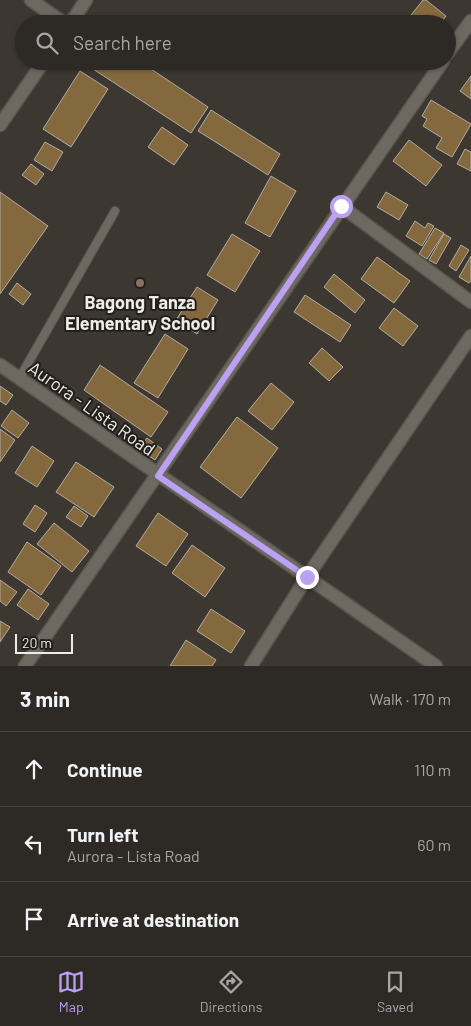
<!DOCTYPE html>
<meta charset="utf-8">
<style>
:root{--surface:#2d2924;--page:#35312c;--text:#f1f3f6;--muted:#a7a6a6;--line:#484541;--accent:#bca0f2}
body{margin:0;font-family:Barlow,sans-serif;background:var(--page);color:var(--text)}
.scale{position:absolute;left:15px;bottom:12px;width:58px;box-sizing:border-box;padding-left:5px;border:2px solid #efece7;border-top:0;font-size:14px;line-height:18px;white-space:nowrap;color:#efece7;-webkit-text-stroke:4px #211f1b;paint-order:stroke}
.stop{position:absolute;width:15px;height:15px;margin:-11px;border:4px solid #bca0f2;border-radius:50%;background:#fff}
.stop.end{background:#bca0f2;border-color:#fff;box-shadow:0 1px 5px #0008}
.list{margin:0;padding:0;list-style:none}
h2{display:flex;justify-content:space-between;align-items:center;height:65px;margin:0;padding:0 20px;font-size:21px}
h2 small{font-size:16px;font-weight:400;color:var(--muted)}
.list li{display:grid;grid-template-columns:32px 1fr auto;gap:15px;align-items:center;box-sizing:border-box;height:75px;padding:0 20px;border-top:1px solid var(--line)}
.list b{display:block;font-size:19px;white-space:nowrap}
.list p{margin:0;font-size:16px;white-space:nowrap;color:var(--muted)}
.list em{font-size:16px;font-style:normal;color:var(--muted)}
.icon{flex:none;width:28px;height:28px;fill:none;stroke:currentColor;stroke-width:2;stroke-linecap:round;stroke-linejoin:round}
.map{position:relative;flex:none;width:471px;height:666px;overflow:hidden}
.search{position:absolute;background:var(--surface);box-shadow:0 1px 4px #0004;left:15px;right:15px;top:15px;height:55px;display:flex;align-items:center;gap:12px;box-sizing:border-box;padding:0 18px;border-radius:28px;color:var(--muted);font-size:19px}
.sheet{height:290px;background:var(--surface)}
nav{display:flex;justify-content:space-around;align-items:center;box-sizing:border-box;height:70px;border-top:1px solid var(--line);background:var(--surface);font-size:14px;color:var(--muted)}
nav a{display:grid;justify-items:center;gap:2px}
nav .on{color:var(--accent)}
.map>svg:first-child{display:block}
.building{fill:#85693e;stroke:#b1aba3}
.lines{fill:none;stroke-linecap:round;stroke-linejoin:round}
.service-casing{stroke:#58544e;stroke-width:10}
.minor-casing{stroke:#58544e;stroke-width:15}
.tertiary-casing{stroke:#58544e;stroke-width:15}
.service{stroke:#6d6860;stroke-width:8}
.minor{stroke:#6d6860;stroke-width:12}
.tertiary{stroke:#6d6860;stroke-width:12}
.route{stroke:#bca0f2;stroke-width:6}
.education-dot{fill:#8d6e63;stroke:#211f1b;stroke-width:2}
.labels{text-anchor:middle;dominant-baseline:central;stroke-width:4;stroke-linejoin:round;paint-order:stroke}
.poi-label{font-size:18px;font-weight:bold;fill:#efece7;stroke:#211f1b}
.street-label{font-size:18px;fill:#efece7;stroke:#211f1b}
</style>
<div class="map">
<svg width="471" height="666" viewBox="0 0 471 666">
<rect width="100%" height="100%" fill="#3c3730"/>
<g class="building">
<path d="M423,0h3l20,16 -6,8h-36z"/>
<path d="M97,61h42l69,46 -17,26 -98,-64z"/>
<path d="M80,71l28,18 -37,58 -28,-18z"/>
<path d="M471,76v23l-11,-8z"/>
<path d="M431,100l40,24 -19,33 -16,-9 6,-10 -19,-12 4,-7 -5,-3z"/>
<path d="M211,110l69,44 -12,21 -70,-44z"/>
<path d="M162,127l26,18 -14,20 -26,-18z"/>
<path d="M409,140l33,25 -16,21 -33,-25z"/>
<path d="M45,142l18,10 -11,19 -18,-11z"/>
<path d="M465,149l6,3v19l-14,-7z"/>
<path d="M31,164l13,10 -8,11 -14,-10z"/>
<path d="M271,176l25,15 -26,46 -25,-14z"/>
<path d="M0,192l48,34 -48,68z"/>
<path d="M386,192l22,13 -9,15 -22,-13z"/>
<path d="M415,221l10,7 3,-5 6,3 -12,20 -16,-10z"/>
<path d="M435,228l9,5 -17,26 -8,-5z"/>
<path d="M232,234l28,17 -25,41 -28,-17z"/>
<path d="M444,234l7,4 -15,26 -7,-4z"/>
<path d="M461,245l8,5 -13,21 -7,-5z"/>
<path d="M471,256v24l-2,3 -10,-6z"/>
<path d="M377,257l33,24 -16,22 -33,-24z"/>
<path d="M334,274l31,26 -10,13 -31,-26z"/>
<path d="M17,283l14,11 -8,11 -14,-11z"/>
<path d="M197,287l21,13 -21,34 -21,-14z"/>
<path d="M305,295l46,30 -11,17 -46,-30z"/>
<path d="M394,308l24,18 -15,20 -24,-18z"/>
<path d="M165,334l23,15 -30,49 -24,-15z"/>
<path d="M322,348l21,19 -14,14 -20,-18z"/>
<path d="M100,365l68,47 -17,25 -67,-47z"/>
<path d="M271,383l23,19 -22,28 -24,-19z"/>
<path d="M0,386l13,9 -7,10 -6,-4z"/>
<path d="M12,410l17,13 -11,15 -17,-12z"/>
<path d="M237,417l41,31 -37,50 -41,-31z"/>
<path d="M0,429l15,11 -15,22z"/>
<path d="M147,438l15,11 -7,11 -16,-11z"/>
<path d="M32,446l22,15 -17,26 -22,-14z"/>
<path d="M76,462l38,25 -20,30 -38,-25z"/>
<path d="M35,505l12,8 -12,19 -12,-8z"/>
<path d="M74,506l14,10 -7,11 -15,-10z"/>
<path d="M158,513l30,21 -22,32 -30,-20z"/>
<path d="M54,523l35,28 -17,21 -35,-28z"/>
<path d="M27,542l34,24 -20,29 -33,-23z"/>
<path d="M192,545l33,23 -20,29 -33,-24z"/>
<path d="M0,580l17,12 -11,14 -6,-5z"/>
<path d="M28,589l21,15 -11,16 -21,-15z"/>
<path d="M211,609l34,22 -14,22 -34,-22z"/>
<path d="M0,621l10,6 -10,15z"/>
<path d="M186,640l30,20 -4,6h-42z"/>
</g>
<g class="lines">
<defs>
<path id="service" d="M19,379l96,-168"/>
<g id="minor">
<path d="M31,0l34,24"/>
<path d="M70,24l16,-24"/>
<path d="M447,54l24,-33"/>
<path d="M0,125l44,-64"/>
<path d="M341,206l130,96"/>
<path d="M25,666l418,-605"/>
<path d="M251,666l56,-89 164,-241"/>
</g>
<path id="tertiary" d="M0,365l436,301"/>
</defs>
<use href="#service" class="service-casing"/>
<use href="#minor" class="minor-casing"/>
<use href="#tertiary" class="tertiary-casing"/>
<use href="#service" class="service"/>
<use href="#minor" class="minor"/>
<use href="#tertiary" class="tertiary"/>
</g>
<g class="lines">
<path class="route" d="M307,577l-149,-101 183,-270"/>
</g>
<circle class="education-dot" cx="140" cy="283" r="5"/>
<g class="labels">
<g class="poi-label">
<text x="140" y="302">Bagong Tanza<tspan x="140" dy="21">Elementary School</tspan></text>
</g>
<g class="street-label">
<text transform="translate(92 408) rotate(35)">Aurora - Lista Road</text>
</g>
</g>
</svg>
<div class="scale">20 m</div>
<div class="stop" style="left:341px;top:206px"></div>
<div class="stop end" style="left:307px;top:577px"></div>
<div class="search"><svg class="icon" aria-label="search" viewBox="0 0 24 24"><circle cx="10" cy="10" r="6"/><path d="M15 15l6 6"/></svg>Search here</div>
</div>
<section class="sheet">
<h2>3 min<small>Walk · 170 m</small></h2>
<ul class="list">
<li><svg class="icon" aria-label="ahead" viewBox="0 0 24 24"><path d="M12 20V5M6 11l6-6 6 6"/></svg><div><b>Continue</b></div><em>110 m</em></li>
<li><svg class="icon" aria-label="left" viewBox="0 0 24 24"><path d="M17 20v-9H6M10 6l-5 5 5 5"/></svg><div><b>Turn left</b><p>Aurora - Lista Road</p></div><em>60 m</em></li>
<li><svg class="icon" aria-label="arrive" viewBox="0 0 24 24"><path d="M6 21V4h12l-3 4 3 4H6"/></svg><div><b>Arrive at destination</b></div></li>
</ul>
</section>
<nav>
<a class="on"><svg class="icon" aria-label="map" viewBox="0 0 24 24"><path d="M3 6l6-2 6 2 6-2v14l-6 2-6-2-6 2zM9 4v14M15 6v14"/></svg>Map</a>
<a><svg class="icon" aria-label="directions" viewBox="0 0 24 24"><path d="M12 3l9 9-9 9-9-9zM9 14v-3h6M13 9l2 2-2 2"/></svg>Directions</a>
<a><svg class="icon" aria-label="saved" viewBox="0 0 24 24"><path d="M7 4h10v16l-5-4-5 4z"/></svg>Saved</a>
</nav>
